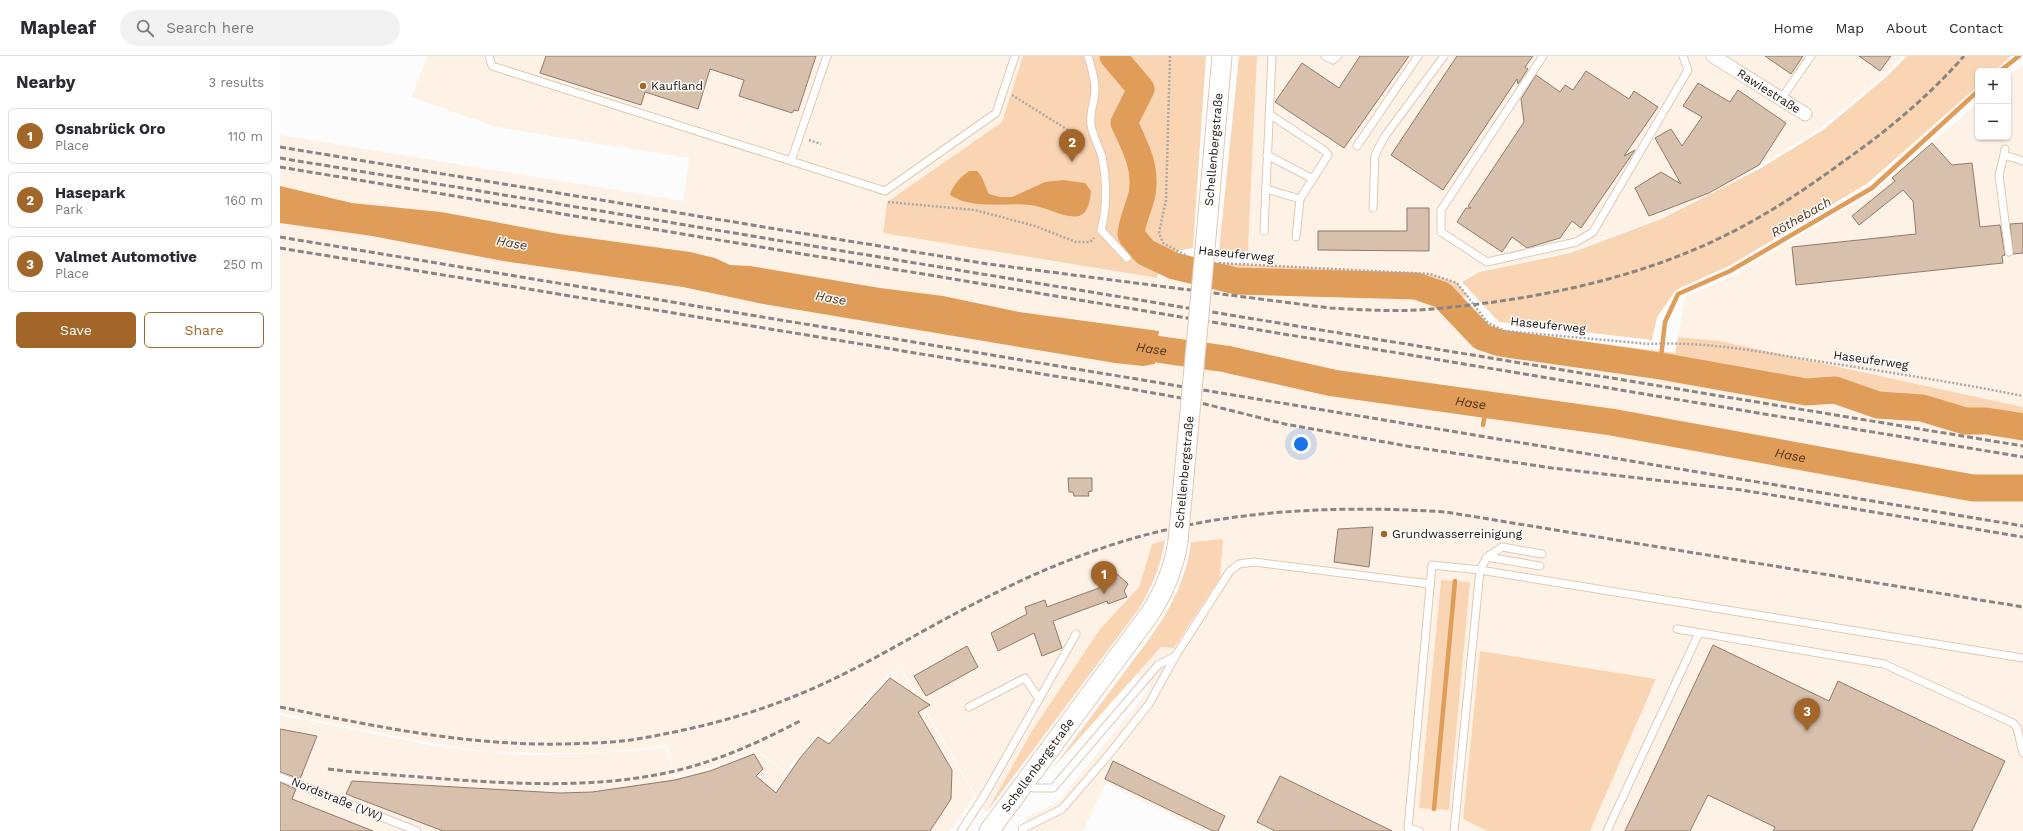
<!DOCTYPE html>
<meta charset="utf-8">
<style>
:root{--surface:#fff;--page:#f2f2f3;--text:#2b2b33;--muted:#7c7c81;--line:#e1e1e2;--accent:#a26728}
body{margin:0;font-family:"Work Sans",sans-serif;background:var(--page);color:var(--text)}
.controls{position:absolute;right:12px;top:12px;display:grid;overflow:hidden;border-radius:6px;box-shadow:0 1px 3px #0004}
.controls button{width:36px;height:36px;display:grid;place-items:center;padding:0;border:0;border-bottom:1px solid var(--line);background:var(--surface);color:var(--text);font:20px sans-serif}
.you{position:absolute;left:1021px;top:388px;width:14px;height:14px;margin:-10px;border:3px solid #fff;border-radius:50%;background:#1a73e8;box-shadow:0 0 0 6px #1a73e833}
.badge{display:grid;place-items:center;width:26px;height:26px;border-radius:50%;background:var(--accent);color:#fff;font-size:13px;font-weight:700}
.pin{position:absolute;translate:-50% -33px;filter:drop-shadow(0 1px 2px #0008)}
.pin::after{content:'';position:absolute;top:21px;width:14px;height:12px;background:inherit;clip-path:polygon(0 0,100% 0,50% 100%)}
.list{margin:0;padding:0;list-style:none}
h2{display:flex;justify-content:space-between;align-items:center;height:52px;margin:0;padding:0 16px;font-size:17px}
h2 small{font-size:13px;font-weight:400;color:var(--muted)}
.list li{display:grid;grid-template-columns:26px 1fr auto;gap:12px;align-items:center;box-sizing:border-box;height:56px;margin:0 8px 8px;padding:0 8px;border:1px solid var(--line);border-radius:6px}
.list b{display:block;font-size:15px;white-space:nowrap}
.list p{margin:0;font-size:13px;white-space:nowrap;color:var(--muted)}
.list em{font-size:13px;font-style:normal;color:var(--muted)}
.actions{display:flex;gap:8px;padding:12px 16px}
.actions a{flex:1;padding:9px 0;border:1px solid var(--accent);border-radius:6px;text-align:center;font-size:14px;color:var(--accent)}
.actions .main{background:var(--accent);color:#fff}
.icon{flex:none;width:22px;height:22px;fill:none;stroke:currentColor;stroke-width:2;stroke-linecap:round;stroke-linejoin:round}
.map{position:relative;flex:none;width:1743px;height:775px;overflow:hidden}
header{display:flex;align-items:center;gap:24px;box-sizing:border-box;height:56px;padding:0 20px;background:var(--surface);border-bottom:1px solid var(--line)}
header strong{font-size:19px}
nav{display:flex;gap:22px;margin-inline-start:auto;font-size:14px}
.search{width:280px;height:36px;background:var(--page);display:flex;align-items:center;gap:10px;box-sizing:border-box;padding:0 14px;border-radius:22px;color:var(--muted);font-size:15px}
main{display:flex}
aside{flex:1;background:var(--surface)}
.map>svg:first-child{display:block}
.built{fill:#fef2e7}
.green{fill:#fad5b3}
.water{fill:#e09c59}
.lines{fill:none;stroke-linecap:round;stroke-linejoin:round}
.stream{stroke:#e09c59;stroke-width:4.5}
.river{stroke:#e09c59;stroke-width:27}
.building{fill:#d7c0ac;stroke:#907b68}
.lane-casing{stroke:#e0c9b4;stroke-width:9}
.street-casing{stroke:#e0c9b4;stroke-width:15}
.secondary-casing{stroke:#e0c9b4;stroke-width:21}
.path{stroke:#aba9a6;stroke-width:2.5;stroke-dasharray:2 2;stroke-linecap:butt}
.lane{stroke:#fff;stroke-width:7}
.street{stroke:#fff;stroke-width:13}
.secondary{stroke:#fff;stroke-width:19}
.rail{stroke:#8a8582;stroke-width:3;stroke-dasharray:6 3;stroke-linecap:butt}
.secondary-bridge-casing{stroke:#e0c9b4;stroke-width:21;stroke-linecap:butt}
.secondary-bridge{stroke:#fff;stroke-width:19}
.poi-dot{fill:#a26728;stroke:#fcfcfc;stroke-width:1.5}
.labels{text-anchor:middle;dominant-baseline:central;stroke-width:3;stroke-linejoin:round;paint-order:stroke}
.poi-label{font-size:12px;fill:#1c140d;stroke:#fcfcfc;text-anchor:start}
.street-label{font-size:12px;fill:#1c140d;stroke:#fcfcfc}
.water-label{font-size:13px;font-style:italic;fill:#513519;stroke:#fcfcfc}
</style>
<header>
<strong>Mapleaf</strong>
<div class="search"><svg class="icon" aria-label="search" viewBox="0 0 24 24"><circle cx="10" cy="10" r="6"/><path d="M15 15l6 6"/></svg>Search here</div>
<nav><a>Home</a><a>Map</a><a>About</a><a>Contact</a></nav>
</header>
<main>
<aside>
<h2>Nearby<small>3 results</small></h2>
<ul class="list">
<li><span class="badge">1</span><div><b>Osnabrück Oro</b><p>Place</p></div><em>110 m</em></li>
<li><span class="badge">2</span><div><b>Hasepark</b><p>Park</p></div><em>160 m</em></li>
<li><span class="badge">3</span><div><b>Valmet Automotive</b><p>Place</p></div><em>250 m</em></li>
</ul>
<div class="actions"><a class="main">Save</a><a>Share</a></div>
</aside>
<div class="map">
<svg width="1743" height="775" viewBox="0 0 1743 775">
<rect width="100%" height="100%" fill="#fcfcfc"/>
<g class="built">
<path d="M147,0h596l-21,66 -115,80 -4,31 274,45 259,8 26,9 23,24 8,28 176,25 374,65v394h-819l-98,-48 -23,48h-65l10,-14 30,-15 93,-115 -15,-14 25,-27 13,2 46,-70 3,-39 -32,3 -26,-2 -13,4 -13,43 -39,42 -67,100 -47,84 -86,-147 -11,8 -60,67 -11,-7 -32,37 -30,-21 -48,18 -32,8 -9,-31 -72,8h-65l-45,-2 -53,-8 -152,-30v-578l403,66 6,-43 -193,-31 -84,-30z"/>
<path d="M977,0h646l-19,19 -63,53 -64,39 -97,51 -92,34 -91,19 -20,12 -27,-9 -175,-8 -7,-15z"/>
<path d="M1743,8v343l-303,-66 -42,-4 7,-40 47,-21 143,-85 103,-88v34h30v-60z"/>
<path d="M620,612l75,128 -25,35h-670v-116l150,30 54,7 44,3 66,-1 72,-6 9,31 34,-10 47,-18 31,22 31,-38 11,7 60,-65z"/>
</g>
<g class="green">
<path d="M743,0h183l-13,192 -29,5 -7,25 -274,-45 4,-31 115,-80z"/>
<path d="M959,0h18l-9,195 -29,-1z"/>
<path d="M1627,0h104l-16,15h-17v15l-110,97 -137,82 -55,25 -19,27 -5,23 -153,-18 -37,-40 17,-10 91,-19 91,-34 100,-51 62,-38 62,-52z"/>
<path d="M938,207l212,11 27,9 11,13 -21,4 -5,-5 -26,-9 -180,-5 -20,-4z"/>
<path d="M1187,270l208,27 3,-16 42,4 303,66v30l-374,-65 -176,-25z"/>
<path d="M943,483l-3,39 -46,70 -13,-1 -109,122c23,-30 45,-61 68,-91 32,-43 64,-80 71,-136z"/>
<path d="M885,484c-4,26 -13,47 -27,70l-152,203 47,-84 67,-100 39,-42 13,-43z"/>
<path d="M1161,524l29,2 -21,228 -30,-2z"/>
<path d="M1200,595l176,28 -66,152h-103l-24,-12z"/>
</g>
<g class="water">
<path d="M689,115h8c7,7 7,14 12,23l11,3h12l33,-15 18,-2 22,3 6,8c-1,8 -2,20 -10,24 -11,6 -35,-8 -50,-10 -26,-3 -58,5 -81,-10 3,-11 11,-18 19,-24z"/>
<path d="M0,130l72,17 89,9 118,22 131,18 25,6 15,7 20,1 130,22 63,8 76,16 140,19 -4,33 -12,2 -28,-3 -352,-59 -80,-17 -180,-26 -131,-25 -92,-13z"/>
</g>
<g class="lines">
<g class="stream">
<path d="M1720,15l19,-15"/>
<path d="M1380,310l5,-44 13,-28 52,-23 142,-83 106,-97"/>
<path d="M1203,369l4,-20"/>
<path d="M1154,753l21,-228"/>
</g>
<g class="river">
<path d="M833,0l28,33 -17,34c11,23 23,45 18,71 -3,14 -10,26 -11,41l14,17 29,14 62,15 180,5 26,9 40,42 18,6 160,23 146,26 29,-2 43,15 44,3 43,13h21l37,6"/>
<path id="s1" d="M841,288l105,15 107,24 278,39 362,66h50"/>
</g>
</g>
<g class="building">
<path d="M266,0h270l-18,55 -4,-1 -2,3 -53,-17 5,-16 -34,-11 -12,40 -53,-17 -4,13 -101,-32z"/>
<path d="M1080,0h49l-65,92 -69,-46 27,-39 37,25z"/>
<path d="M1177,0h76l-8,11 3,2 -10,15 -1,-5 -74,111 -52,-35z"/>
<path d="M1485,0h38l-12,18z"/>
<path d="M1579,0h32l-11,15z"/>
<path d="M1306,15l43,28 5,-8 24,16 -34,49 11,-6 -54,78 -9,-7 -12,17 -33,10 -15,-11 -10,15 -45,-30 9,-14h5l-3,-2 56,-84 -3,-23 15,-24 24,17 5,-7 8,5z"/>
<path d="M1418,27l32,19 8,-12 48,33 -27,42 -50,28 -60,23 -14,-28 26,-16 20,12 -26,-46 16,-9 11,17 20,-29 -19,-11z"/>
<path d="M1652,87l20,22 20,-2 8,64 20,-2 5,30 -3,1 1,7 -207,22 -4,-38 124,-13 -3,-33 -10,-11 -44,35 -7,-9 43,-35 -3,-3z"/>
<path d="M1127,152h22v43l-111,-1v-19h89z"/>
<path d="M1743,167v30l-10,1 -3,-30z"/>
<path d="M788,422h24v13l-4,1 1,4h-15l-1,-4h-4z"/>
<path d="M1093,471l-4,40 -35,-5 4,-33z"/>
<path d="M837,518l11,10 -4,7 3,6 -19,7 -1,-3 -54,20 9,27 -20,8 -8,-23 -36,18 -7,-18 36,-19 -2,-7 20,-7 2,7 52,-19 1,-8z"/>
<path d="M1433,589l116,56 9,-20 167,80 -33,70h-199l2,-4 -67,-32 -18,36h-65z"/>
<path d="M687,590l11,21 -52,29 -12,-20z"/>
<path d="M610,622l40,27 -12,7 34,58 -1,29 -21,32h-487l-97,-37 6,-13 207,12 33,-1 83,-12 35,-9 44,-17 9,15 -7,7 20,17 24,-35 18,-21 11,7z"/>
<path d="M0,673l37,7 -17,43 -20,-7z"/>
<path d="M833,705l112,55 -7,15h-5l-108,-52z"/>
<path d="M1000,720l112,55h-117l-18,-9z"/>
<path d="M0,726l16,7 -4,10 81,32h-93z"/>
</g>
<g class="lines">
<defs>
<g id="lane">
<path d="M209,0l3,10 299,95"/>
<path d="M547,0l-36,105 94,30 111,-78 19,-57"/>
<path d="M808,0c3,11 7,22 7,33 0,12 -6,24 -4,36 2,12 8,21 11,32 5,25 5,50 -1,73l26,28"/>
<path d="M1045,0l8,4 5,-4"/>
<path d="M1263,0l-102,154v22l46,30 89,-20 17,-10 95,-162 -5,-14"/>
<path d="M1501,43l30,-43"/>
<path d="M989,58l56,37 3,4 -28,44 -4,38"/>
<path d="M1077,90l61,-90"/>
<path d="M1725,93l-1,6 19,6"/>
<path d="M987,99l46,24"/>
<path d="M1724,99l-5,20 10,77"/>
<path d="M986,133l34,10"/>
<path d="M1093,152l2,-53 10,-19 59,-80"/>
<path d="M984,175l8,-175"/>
<path d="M1262,498l-40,-7 -15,10 -7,13 543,88"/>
<path d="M1207,501l53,9"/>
<path d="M1397,573l207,35 129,59 4,5 6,25"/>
<path d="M689,651l56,-29 14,21"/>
<path d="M0,721l137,54"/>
<path d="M744,728l10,4h19l105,-123 18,-9"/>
<path d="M742,773l40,-20 44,-51 43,-54 27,-49 54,-84 9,-7 15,-2 176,22"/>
<path d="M681,775l23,-35 92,-162"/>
<path d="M1139,775l-11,-3 24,-263 48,5 -26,261"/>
<path d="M1327,775l92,-198"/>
</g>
<g id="street">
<path id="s2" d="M1433,0l92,58"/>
</g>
<g id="secondary">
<path id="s3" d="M925,193l17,-193"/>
<path id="s4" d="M709,775l160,-216c15,-23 25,-46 29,-74"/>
</g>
</defs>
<use href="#lane" class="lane-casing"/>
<use href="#street" class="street-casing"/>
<use href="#secondary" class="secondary-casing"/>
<g class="path">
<path d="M890,0l-4,144 -7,33 4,10 24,13"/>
<path d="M732,39l72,45"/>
<path d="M529,84l12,4"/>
<path d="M608,146l87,8 60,16 41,16h14l4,-4"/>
<path d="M939,207l211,11 27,9 31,40 17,8 144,13c56,-3 112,8 168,17 69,11 137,21 206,35"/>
</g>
<use href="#lane" class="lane"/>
<use href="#street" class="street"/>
<use href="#secondary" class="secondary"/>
<g class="rail">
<path d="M0,91l708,117 342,44c34,2 69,4 103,1 99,-9 202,-29 291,-73 43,-21 82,-47 120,-75 43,-30 85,-65 120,-105"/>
<path d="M0,102l1743,288"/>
<path d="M0,111l1743,290"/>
<path d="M0,181l1743,289"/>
<path d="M0,192l823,136 78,14 104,26 122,22 145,22 190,22 281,47"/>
<path d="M0,651c94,19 187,39 284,37 26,-1 53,-1 79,-6 51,-9 104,-22 152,-42 53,-21 102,-51 152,-78 43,-23 87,-45 133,-62 118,-45 241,-52 366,-44l577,95"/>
<path d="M48,713l25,3c110,7 240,26 347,-8 36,-11 69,-27 102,-44"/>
</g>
<defs>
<g id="secondary-bridge">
<path id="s5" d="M898,485l27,-292"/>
</g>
</defs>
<use href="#secondary-bridge" class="secondary-bridge-casing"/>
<use href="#secondary-bridge" class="secondary-bridge"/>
</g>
<g class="poi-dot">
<circle cx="363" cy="30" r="4"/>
<circle cx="1104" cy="478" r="4"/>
</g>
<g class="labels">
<g class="poi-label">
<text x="371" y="30">Kaufland</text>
<text x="1112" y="478">Grundwasserreinigung</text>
</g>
<g class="street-label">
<text stroke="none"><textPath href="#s2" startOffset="66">Rawiestraße</textPath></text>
<text stroke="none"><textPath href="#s3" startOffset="100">Schellenbergstraße</textPath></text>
<text transform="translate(956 198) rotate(6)">Haseuferweg</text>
<text transform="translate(1268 269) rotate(6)">Haseuferweg</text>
<text transform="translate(1591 304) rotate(8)">Haseuferweg</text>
<text stroke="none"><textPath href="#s5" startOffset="69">Schellenbergstraße</textPath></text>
<text stroke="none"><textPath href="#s4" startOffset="82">Schellenbergstraße</textPath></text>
<text transform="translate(57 743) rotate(22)">Nordstraße (VW)</text>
</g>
<g class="water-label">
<text transform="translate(1521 161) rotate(-30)">Röthebach</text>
<text transform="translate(232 187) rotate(10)">Hase</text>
<text transform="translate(551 242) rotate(10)">Hase</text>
<text stroke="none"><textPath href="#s1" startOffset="31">Hase</textPath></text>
<text stroke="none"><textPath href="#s1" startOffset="355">Hase</textPath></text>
<text stroke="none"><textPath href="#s1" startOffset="679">Hase</textPath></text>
</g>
</g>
</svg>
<div class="controls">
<button>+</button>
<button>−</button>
</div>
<div class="you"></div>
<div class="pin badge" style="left:824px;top:538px">1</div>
<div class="pin badge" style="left:792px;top:106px">2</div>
<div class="pin badge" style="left:1527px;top:675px">3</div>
</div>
</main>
